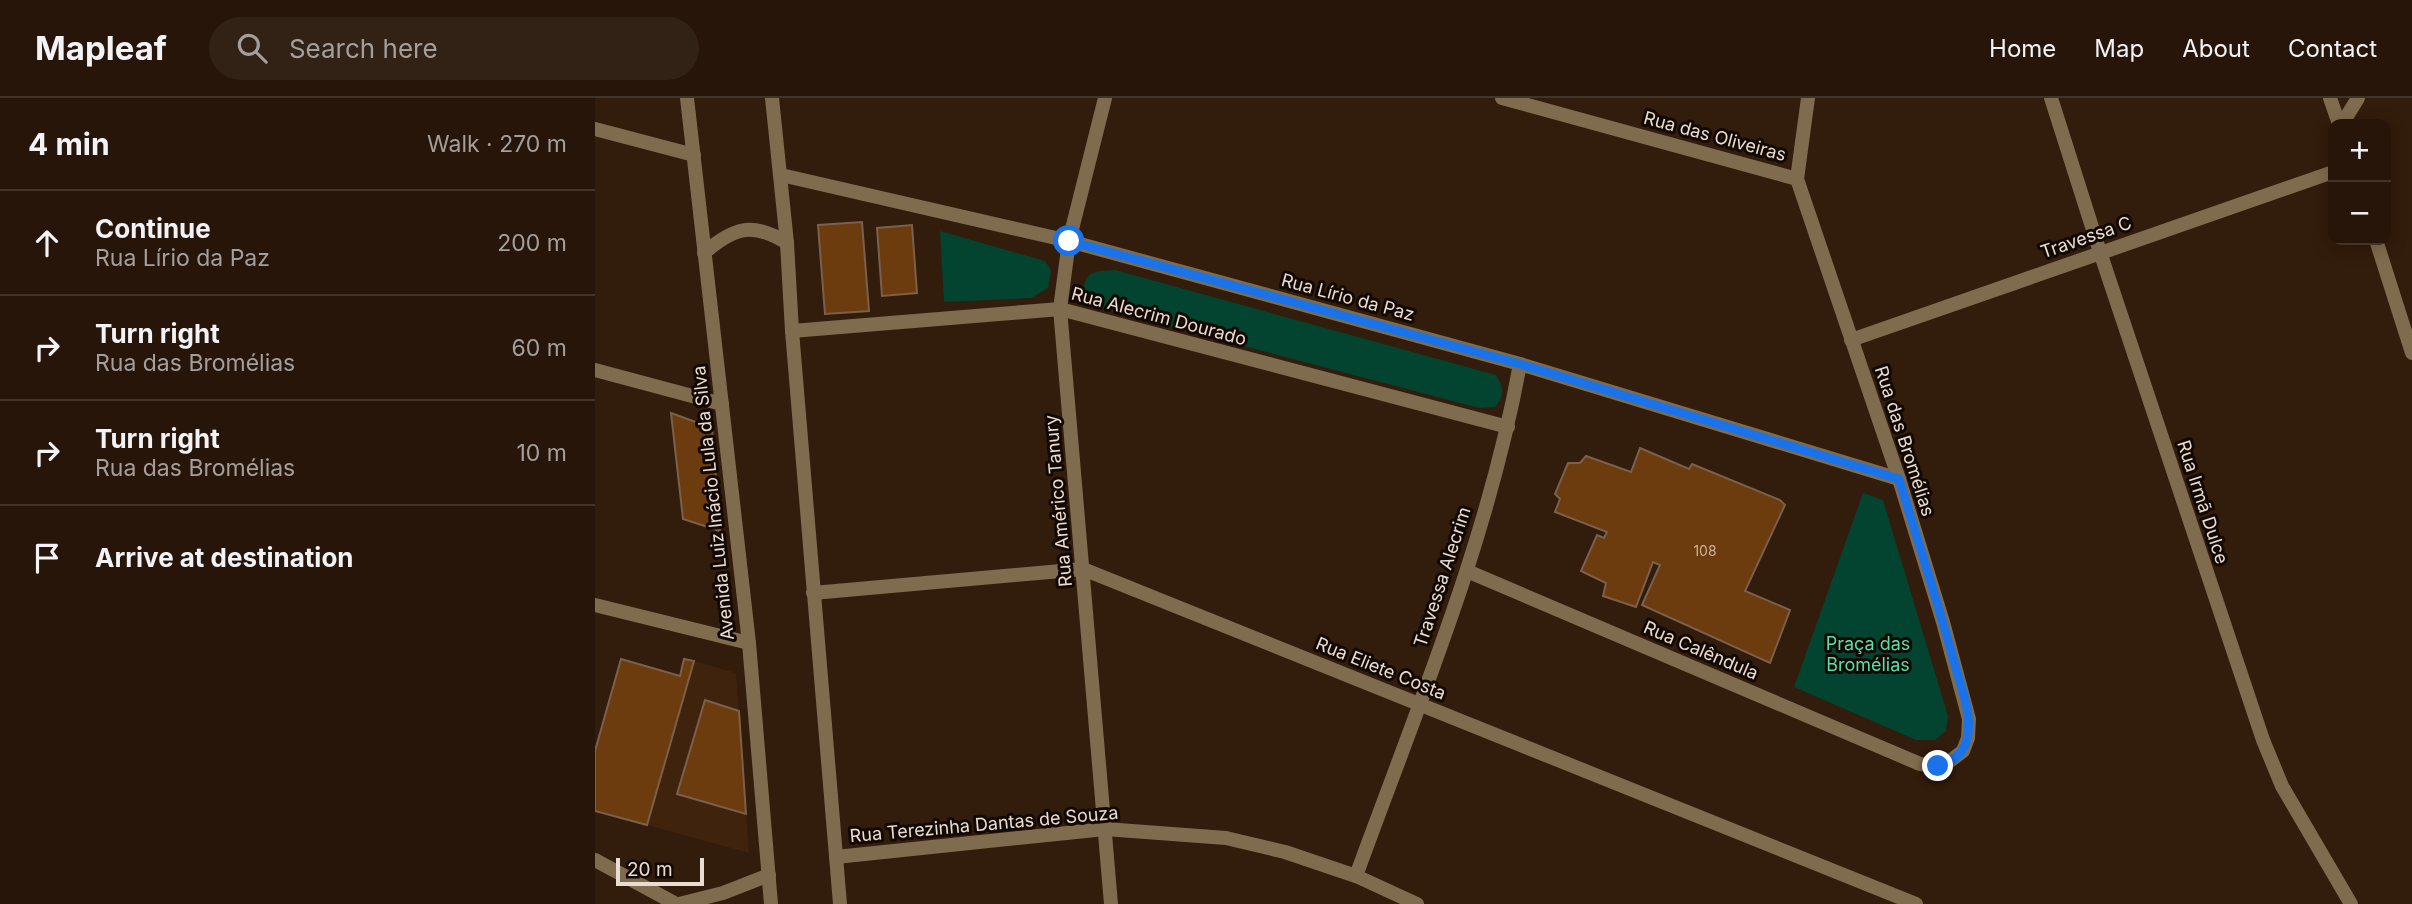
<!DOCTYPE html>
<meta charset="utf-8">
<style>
:root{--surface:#261508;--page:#322216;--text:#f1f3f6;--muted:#a49f9c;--line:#423429}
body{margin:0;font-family:Inter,sans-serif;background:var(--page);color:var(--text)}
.controls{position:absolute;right:21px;top:21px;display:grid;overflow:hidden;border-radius:14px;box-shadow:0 4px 18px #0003}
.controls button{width:63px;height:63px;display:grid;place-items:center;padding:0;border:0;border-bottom:2px solid var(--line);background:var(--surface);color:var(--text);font:35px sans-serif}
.scale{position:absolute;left:21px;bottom:18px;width:88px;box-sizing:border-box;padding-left:7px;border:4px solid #ebdcd1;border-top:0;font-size:19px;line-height:24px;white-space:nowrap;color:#ebdcd1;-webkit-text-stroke:5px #130904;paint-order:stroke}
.stop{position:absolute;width:21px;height:21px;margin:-16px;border:5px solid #1a73e8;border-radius:50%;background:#fff}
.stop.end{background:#1a73e8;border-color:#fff;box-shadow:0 2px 7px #0008}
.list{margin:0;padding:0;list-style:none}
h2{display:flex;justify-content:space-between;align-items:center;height:91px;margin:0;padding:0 28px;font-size:30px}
h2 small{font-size:23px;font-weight:400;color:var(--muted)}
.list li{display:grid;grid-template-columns:46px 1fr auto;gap:21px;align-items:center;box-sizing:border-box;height:105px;padding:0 28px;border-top:2px solid var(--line)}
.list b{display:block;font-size:26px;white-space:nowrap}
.list p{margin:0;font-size:23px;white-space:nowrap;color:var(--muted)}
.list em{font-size:23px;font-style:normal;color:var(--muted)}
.icon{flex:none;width:38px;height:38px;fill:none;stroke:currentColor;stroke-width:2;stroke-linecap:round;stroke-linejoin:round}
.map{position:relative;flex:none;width:1817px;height:806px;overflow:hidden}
header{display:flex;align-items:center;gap:42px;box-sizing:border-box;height:98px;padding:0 35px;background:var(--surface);border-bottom:2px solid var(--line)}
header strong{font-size:33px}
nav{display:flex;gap:38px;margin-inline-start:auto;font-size:24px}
.search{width:490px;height:63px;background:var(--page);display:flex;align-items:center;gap:18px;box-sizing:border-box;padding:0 24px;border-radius:38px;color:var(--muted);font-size:26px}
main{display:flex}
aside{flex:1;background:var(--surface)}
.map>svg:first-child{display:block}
.built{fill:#3f230d}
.green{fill:#02442f}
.building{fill:#6c3b0e;stroke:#7a604d;stroke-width:2}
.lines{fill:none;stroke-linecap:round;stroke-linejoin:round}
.minor{stroke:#7f6c4e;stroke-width:14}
.tertiary{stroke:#7f6c4e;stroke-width:14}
.route{stroke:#1a73e8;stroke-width:9}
.labels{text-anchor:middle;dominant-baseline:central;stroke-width:6;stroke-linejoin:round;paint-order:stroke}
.number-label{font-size:14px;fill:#cbb4a0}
.street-label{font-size:18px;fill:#ebdcd1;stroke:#130904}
.park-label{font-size:18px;fill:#57dfaa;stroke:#130904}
</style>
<header>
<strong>Mapleaf</strong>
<div class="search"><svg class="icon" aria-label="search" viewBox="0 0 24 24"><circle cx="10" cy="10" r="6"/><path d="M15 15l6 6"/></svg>Search here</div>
<nav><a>Home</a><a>Map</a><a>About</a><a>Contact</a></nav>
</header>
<main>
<aside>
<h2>4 min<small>Walk · 270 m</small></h2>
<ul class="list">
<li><svg class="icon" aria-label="ahead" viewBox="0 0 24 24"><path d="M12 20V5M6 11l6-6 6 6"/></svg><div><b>Continue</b><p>Rua Lírio da Paz</p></div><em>200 m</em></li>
<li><svg class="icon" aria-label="right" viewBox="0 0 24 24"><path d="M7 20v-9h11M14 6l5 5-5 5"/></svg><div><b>Turn right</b><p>Rua das Bromélias</p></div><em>60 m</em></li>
<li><svg class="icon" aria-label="right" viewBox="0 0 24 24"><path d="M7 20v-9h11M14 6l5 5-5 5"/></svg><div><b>Turn right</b><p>Rua das Bromélias</p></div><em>10 m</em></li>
<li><svg class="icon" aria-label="arrive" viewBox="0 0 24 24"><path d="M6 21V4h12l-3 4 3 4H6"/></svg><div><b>Arrive at destination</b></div></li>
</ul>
</aside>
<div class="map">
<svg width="1817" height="806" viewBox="0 0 1817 806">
<rect width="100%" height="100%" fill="#321c0b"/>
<path class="built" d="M99,563l42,12 13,180 -102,-28z"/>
<g class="green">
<path d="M345,133l105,30 6,9 -3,18 -16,10 -88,4z"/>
<path d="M520,172l381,105c8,12 9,20 -1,32l-16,1 -391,-103 -6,-9c4,-25 9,-25 33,-26z"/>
<path d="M1268,395l20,7 65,216 -2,15 -11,9h-19l-122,-53z"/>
</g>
<g class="building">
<path d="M267,124l7,89 -44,3 -7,-89z"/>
<path d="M317,127l5,68 -35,3 -5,-68z"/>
<path d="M76,315l41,15 8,103 -37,-12z"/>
<path d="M1045,350l49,21 3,-5 88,36 5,5 -40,86 45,19 -20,53 -128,-58 18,-40 -7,-3 -17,45 -33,-11 3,-13 -25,-12 16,-36 7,3 3,-6 -52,-20 5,-13 -5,-5 13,-31h12l6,-7 45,16z"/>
<path d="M26,561l59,17 4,-17 10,2 -47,164 -52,-14v-60z"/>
<path d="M110,602l34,11 7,103 -69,-20z"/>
</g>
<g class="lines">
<g class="minor">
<path d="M510,0l-36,143 -9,68 51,595"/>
<path d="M907,0l295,81"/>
<path d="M1456,0l49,154 163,488 19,46 69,118"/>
<path d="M1735,0l9,26"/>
<path d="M1747,26l16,-26"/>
<path d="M0,31l99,26"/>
<path d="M186,77l288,66 451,123 379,115"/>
<path d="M1781,142l36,113"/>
<path d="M197,233l268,-22 448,118"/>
<path d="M1256,242l482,-168"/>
<path d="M0,272l127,34"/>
<path d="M872,473l453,193 18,2 8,-2 17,-13 5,-13 1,-19 -26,-97 -44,-143 -102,-300 11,-81"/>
<path d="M218,495l270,-24 833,335"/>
<path d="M0,507l154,38"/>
<path d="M241,759l269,-28 121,9 59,14 71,24 61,28"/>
<path d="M761,778c61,-168 132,-335 164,-512"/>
</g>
<g class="tertiary">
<path d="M92,0l62,545 22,261"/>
<path d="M177,0l15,145 5,88 48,573"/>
<path d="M109,155c29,-25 48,-32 83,-10"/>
<path d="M0,762l81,44"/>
<path d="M84,806l44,-11 46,-18"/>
</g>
</g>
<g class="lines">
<path class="route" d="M474,143l451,123 379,115c19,62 39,124 56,186 6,23 18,50 12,74 -3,15 -15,23 -29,27"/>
</g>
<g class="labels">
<g class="number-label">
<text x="1110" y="452">108</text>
</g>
<g class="street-label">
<text transform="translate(1120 38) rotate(15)">Rua das Oliveiras</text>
<text transform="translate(1491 139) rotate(-19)">Travessa C</text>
<text transform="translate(753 199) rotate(15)">Rua Lírio da Paz</text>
<text transform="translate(564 218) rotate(15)">Rua Alecrim Dourado</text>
<text transform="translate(1310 343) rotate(72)">Rua das Bromélias</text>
<text transform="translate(463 403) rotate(-95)">Rua Américo Tanury</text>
<text transform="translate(1608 404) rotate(72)">Rua Irmã Dulce</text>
<text transform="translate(118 405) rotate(-96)">Avenida Luiz Inácio Lula da Silva</text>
<text transform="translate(847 479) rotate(-72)">Travessa Alecrim</text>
<text transform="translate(1106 552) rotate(23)">Rua Calêndula</text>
<text transform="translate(786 570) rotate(22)">Rua Eliete Costa</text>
<text transform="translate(389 726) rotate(-5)">Rua Terezinha Dantas de Souza</text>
</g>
<g class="park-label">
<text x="1273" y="545">Praça das<tspan x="1273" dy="21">Bromélias</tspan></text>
</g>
</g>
</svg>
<div class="controls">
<button>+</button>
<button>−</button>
</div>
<div class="scale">20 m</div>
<div class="stop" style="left:474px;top:143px"></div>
<div class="stop end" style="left:1343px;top:668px"></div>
</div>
</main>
